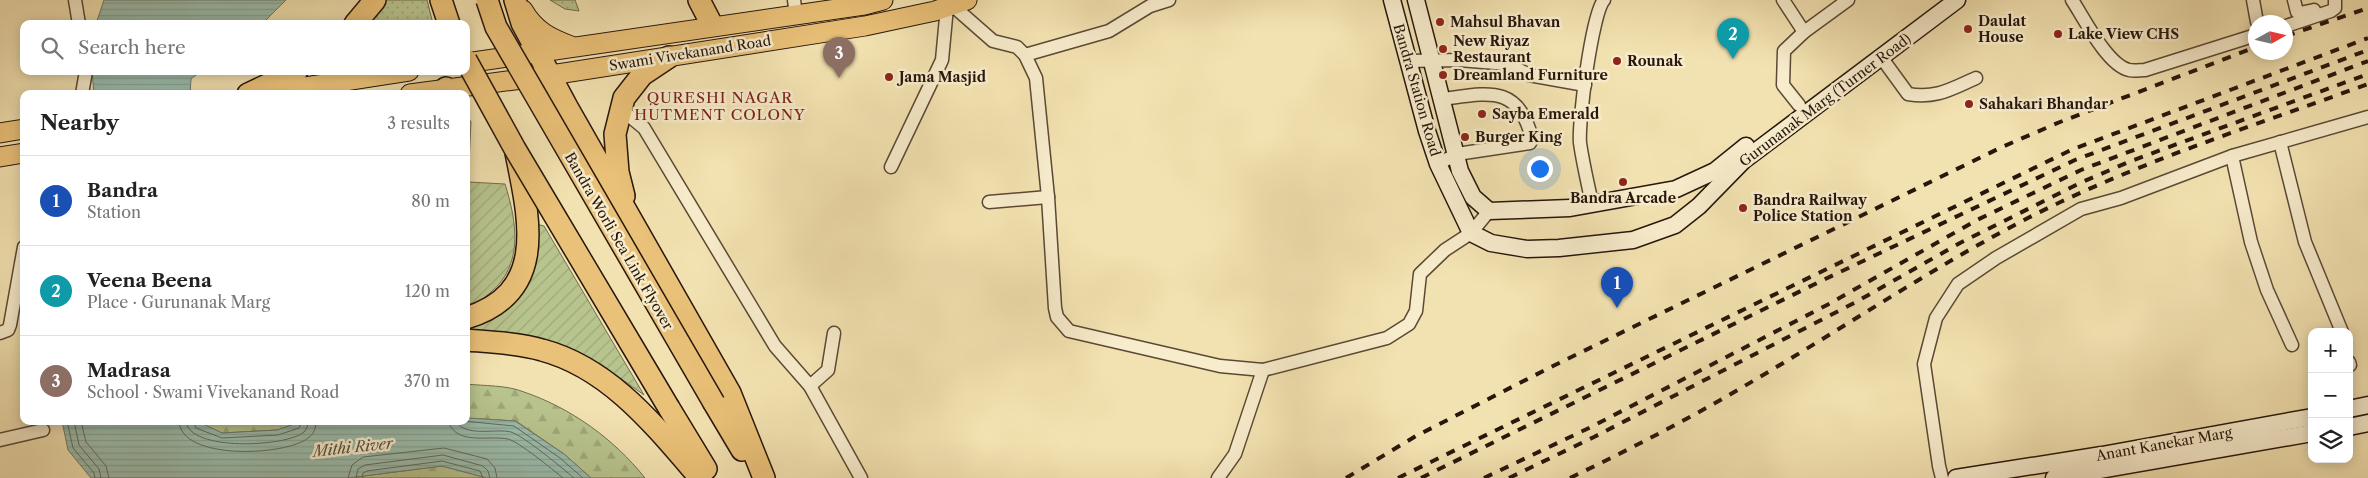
<!DOCTYPE html>
<meta charset="utf-8">
<style>
:root{--surface:#fff;--page:#f6f6f6;--text:#222;--muted:#767676;--line:#e0e0e0;--accent:#0f766e}
body{margin:0;font-family:"Libre Caslon Text",serif;background:var(--page);color:var(--text)}
.controls{position:absolute;right:15px;bottom:15px;display:grid;overflow:hidden;border-radius:10px;box-shadow:0 2px 12px #0003}
.controls button{width:45px;height:45px;display:grid;place-items:center;padding:0;border:0;border-bottom:1px solid var(--line);background:var(--surface);color:var(--text);font:25px sans-serif}
.compass{position:absolute;left:2248px;top:15px;width:45px;height:45px;border-radius:50%;background:var(--surface);box-shadow:0 2px 12px #0003;rotate:82deg}
.you{position:absolute;left:1539px;top:168px;width:18px;height:18px;margin:-12px;border:4px solid #fff;border-radius:50%;background:#1a73e8;box-shadow:0 0 0 8px #1a73e833}
.badge{display:grid;place-items:center;width:32px;height:32px;border-radius:50%;background:var(--accent);color:#fff;font-size:16px;font-weight:700}
.pin{position:absolute;translate:-50% -41px;filter:drop-shadow(0 1px 2px #0008)}
.pin::after{content:'';position:absolute;top:26px;width:18px;height:15px;background:inherit;clip-path:polygon(0 0,100% 0,50% 100%)}
.list{margin:0;padding:0;list-style:none}
h2{display:flex;justify-content:space-between;align-items:center;height:65px;margin:0;padding:0 20px;font-size:21px}
h2 small{font-size:16px;font-weight:400;color:var(--muted)}
.list li{display:grid;grid-template-columns:32px 1fr auto;gap:15px;align-items:center;box-sizing:border-box;height:90px;padding:0 20px;border-top:1px solid var(--line)}
.list b{display:block;font-size:19px;white-space:nowrap}
.list p{margin:0;font-size:16px;white-space:nowrap;color:var(--muted)}
.list em{font-size:16px;font-style:normal;color:var(--muted)}
.icon{flex:none;width:28px;height:28px;fill:none;stroke:currentColor;stroke-width:2;stroke-linecap:round;stroke-linejoin:round}
.map{position:relative;flex:none;width:2368px;height:478px;overflow:hidden}
.search{position:absolute;background:var(--surface);box-shadow:0 2px 12px #0003;left:20px;top:20px;width:450px;height:55px;display:flex;align-items:center;gap:12px;box-sizing:border-box;padding:0 18px;border-radius:10px;color:var(--muted);font-size:19px}
.panel{position:absolute;background:var(--surface);box-shadow:0 2px 12px #0003;left:20px;top:90px;width:450px;height:335px;border-radius:10px}
.map>svg:first-child{display:block}
.grass{fill:url(#grass-dots);stroke:#706d4c}
.forest{fill:url(#forest-firs);stroke:#706d4c}
.garden{fill:url(#garden-furrows);stroke:#706d4c}
.water{fill:url(#water-rules);stroke:#6d7a6c}
.lines{fill:none;stroke-linecap:round;stroke-linejoin:round}
.shore{stroke:#616a5c;stroke-width:1}
.street-casing{stroke:#5a4934;stroke-width:15}
.secondary-casing{stroke:#27160b;stroke-width:19}
.primary-casing{stroke:#27160b;stroke-width:21}
.highway-casing{stroke:#27160b;stroke-width:24}
.street{stroke:#f7eccc;stroke-width:12}
.secondary{stroke:#f7eccc;stroke-width:16}
.primary{stroke:#eac178;stroke-width:19}
.highway{stroke:#eac178;stroke-width:21}
.rail{stroke:#27160b;stroke-width:4;stroke-dasharray:9 9;stroke-linecap:butt}
.highway-bridge-casing{stroke:#27160b;stroke-width:24;stroke-linecap:butt}
.highway-bridge{stroke:#eac178;stroke-width:21}
.poi-dot{fill:#8f2418;stroke:#f7eccc;stroke-width:2}
.labels{text-anchor:middle;dominant-baseline:central;stroke-width:5;stroke-linejoin:round;paint-order:stroke}
.poi-label{font-size:14px;font-weight:bold;fill:#27160b;stroke:#f7eccc;text-anchor:start}
.street-label{font-size:14px;fill:#27160b;stroke:#f7eccc}
.neighbourhood-label{font-size:15px;letter-spacing:1px;fill:#7a1f14;stroke:#f7eccc}
.water-label{font-size:15px;font-style:italic;fill:#505044;stroke:#f7eccc}
</style>
<div class="map">
<svg width="2368" height="478" viewBox="0 0 2368 478">
<defs>
<pattern id="grass-dots" width="8" height="8" patternUnits="userSpaceOnUse" patternTransform="scale(1.25)"><rect width="8" height="8" fill="#b8c48e"/><path d="M2 2h.1M6 6h.1" fill="none" stroke="#9ea879" stroke-width="1.8" stroke-linecap="round"/></pattern>
<pattern id="forest-firs" width="22" height="20" patternUnits="userSpaceOnUse" patternTransform="scale(1.25)"><rect width="22" height="20" fill="#b8c48e"/><path d="M5 1l3.5 6h-7zM16 11l3.5 6h-7z" fill="#9ea879"/></pattern>
<pattern id="garden-furrows" width="10" height="10" patternUnits="userSpaceOnUse" patternTransform="scale(1.25)"><rect width="10" height="10" fill="#b8c48e"/><path d="M-1 1l2-2M0 10L10 0M9 11l2-2" fill="none" stroke="#9ea879"/></pattern>
<pattern id="water-rules" width="6" height="5" patternUnits="userSpaceOnUse" patternTransform="scale(1.25)"><rect width="6" height="5" fill="#9bbdad"/><path d="M0 2.5h6" fill="none" stroke="#86a294"/></pattern>
</defs>
<rect width="100%" height="100%" fill="#f3e2b1"/>
<filter id="stains"><feTurbulence type="fractalNoise" baseFrequency=".004" numOctaves="4"/><feColorMatrix values="0 0 0 0 .2 0 0 0 0 .09 0 0 0 0 .02 0 0 0 .5 -.17"/></filter>
<radialGradient id="worn" r=".72"><stop offset=".6" stop-color="#630" stop-opacity="0"/><stop offset="1" stop-color="#630" stop-opacity=".3"/></radialGradient>
<g class="grass">
<path d="M384,0h43l6,24h-68z"/>
<path d="M550,0h25l4,11 -14,-2z"/>
</g>
<g class="forest">
<path d="M466,384c18,2 41,1 58,8 47,16 90,47 121,86h-54l-27,-24 -48,-33 -50,-3z"/>
<path d="M200,421h103l-25,9 -56,3 -25,-10z"/>
<path d="M442,466l45,12h-139z"/>
</g>
<g class="garden">
<path d="M466,113l5,9 -3,60 37,2c12,38 19,81 -15,109 -7,6 -15,11 -24,14z"/>
<path d="M536,224l8,2 100,169 -42,-30 -44,-21 -92,-12v-6l27,-9z"/>
</g>
<g class="water">
<path d="M104,0h182l-24,24h-166z"/>
<path d="M92,71h109l-10,8 -1,15h-96z"/>
<path d="M466,418l49,3 49,33 27,24h-104l-45,-12 -94,12h-257l-23,-28 -6,-29h135l25,12 55,-3 26,-9h163z"/>
</g>
<g class="lines">
<g class="shore">
<path d="M67,421l6,27 21,25 1,5"/>
<path d="M74,421l5,24 20,24 2,9"/>
<path d="M81,421l5,21 20,24 3,12"/>
<path d="M179,421c1,40 107,35 129,17 6,-4 8,-10 8,-17"/>
<path d="M186,421c2,31 101,26 118,11 3,-3 4,-7 4,-11"/>
<path d="M193,421l3,7 26,10 56,-3 21,-7 3,-7"/>
<path d="M448,421c8,25 40,14 60,18 11,3 44,30 55,39"/>
<path d="M456,421c9,17 39,7 55,11 13,4 51,36 63,46"/>
<path d="M463,421l51,5 46,32 23,20"/>
<path d="M348,478l4,-13 11,-8 81,-9 43,11 8,9 2,10"/>
<path d="M356,478l2,-9 7,-4 78,-10 40,11 5,5 2,7"/>
<path d="M362,478l1,-5 4,-2 75,-10 38,10 3,7"/>
</g>
<defs>
<g id="street">
<path d="M75,0l4,24"/>
<path d="M794,0l2,15"/>
<path d="M1783,0l21,32"/>
<path d="M2072,0c12,18 35,65 57,70 5,1 11,0 16,0l111,-35"/>
<path d="M2253,0l4,22"/>
<path d="M2294,0l3,12 3,1 14,-3"/>
<path d="M952,5l41,36 24,6 8,8 11,23 12,119 7,111 2,9 12,14 151,35 43,4 124,-32 22,-14 7,-13 4,-37 25,-24 26,-17 18,-22"/>
<path d="M2286,26l45,-15 4,-3v-8"/>
<path d="M1025,55l84,-24 41,-25 19,-6"/>
<path d="M1881,57l27,37c28,5 43,-5 68,-16"/>
<path d="M1408,61l51,-1 49,4 21,11 56,10"/>
<path d="M82,94l4,-23"/>
<path d="M1799,105l-16,-20 1,-34 20,-19 44,-32"/>
<path d="M621,109l23,19 131,218 35,40 51,92"/>
<path d="M2280,142l25,100 37,90"/>
<path d="M2232,156l19,86 16,48 25,55"/>
<path d="M1438,164l19,-10 73,-11 2,-4c-13,-55 -44,-46 -89,-40"/>
<path d="M891,167l51,-107 5,-53"/>
<path d="M989,202l59,-5"/>
<path d="M1592,204c-4,-20 -9,-40 -12,-61 -2,-20 12,-130 24,-143"/>
<path d="M0,333l8,-3 2,-5 14,-78"/>
<path d="M2349,362l1,3"/>
<path d="M810,386l18,-16 6,-37"/>
<path d="M0,440l43,-10"/>
<path d="M1218,478l17,-24 28,-84"/>
<path d="M1942,478l-3,-12 -15,-102 12,-46 22,-34 38,-26 85,-49 40,-11 111,-42 136,-39"/>
</g>
<g id="secondary">
<path d="M1392,0l35,131 11,33 33,69 20,10 36,6 32,-1 74,-8 42,-15 24,-19 44,-45 214,-161"/>
<path d="M1416,0l44,171 13,26 16,14 81,-3 106,-19 39,-18 31,-25"/>
<path d="M2349,409l19,-4"/>
<path d="M2349,427l19,-4"/>
<path d="M1956,478l146,-23 210,-38"/>
<path d="M2054,478l258,-45"/>
</g>
<g id="primary">
<path d="M523,10c12,21 27,28 48,36"/>
<path d="M466,63l398,-58 19,-5"/>
<path d="M260,94l149,-23"/>
<path d="M410,94l141,-19 314,-49 70,-15 32,-11"/>
<path d="M0,133l24,-4"/>
<path d="M0,157l24,-4"/>
</g>
<g id="highway">
<path d="M441,0l8,24"/>
<path d="M515,0l7,23 45,84 163,286 34,85"/>
<path d="M699,0l13,25"/>
<path d="M355,24l20,-24"/>
<path d="M248,94l49,-23"/>
<path d="M441,94l5,-6"/>
<path d="M624,196l-6,-24 -3,-38 9,-36 18,-23 27,-18"/>
<path d="M466,318c83,-25 63,-100 50,-165"/>
<path d="M466,340c25,2 52,3 76,10 68,18 114,77 158,128"/>
<path d="M714,403l28,47"/>
<path d="M669,408l37,61"/>
</g>
</defs>
<use href="#street" class="street-casing"/>
<use href="#secondary" class="secondary-casing"/>
<use href="#primary" class="primary-casing"/>
<use href="#highway" class="highway-casing"/>
<use href="#street" class="street"/>
<use href="#secondary" class="secondary"/>
<use href="#primary" class="primary"/>
<use href="#highway" class="highway"/>
<g class="rail">
<path d="M2286,36l82,-28"/>
<path d="M1346,478l70,-42 137,-70 449,-219 58,-25 196,-75"/>
<path d="M1398,478l673,-328 297,-112"/>
<path d="M1421,478l396,-195 258,-123 293,-110"/>
<path d="M1484,478l105,-50 238,-123 150,-85 104,-50 287,-109"/>
<path d="M1509,478l85,-41 262,-135 104,-59 120,-60 51,-22 237,-87"/>
<path d="M1570,478c58,-28 115,-57 171,-90 95,-55 187,-118 285,-169 109,-56 227,-93 342,-135"/>
</g>
<defs>
<g id="highway-bridge">
<path d="M487,0l9,27 218,376"/>
<path d="M466,60l49,89 154,259"/>
</g>
</defs>
<use href="#highway-bridge" class="highway-bridge-casing"/>
<use href="#highway-bridge" class="highway-bridge"/>
</g>
<g class="poi-dot">
<circle cx="1440" cy="22" r="5"/>
<circle cx="1968" cy="29" r="5"/>
<circle cx="2058" cy="34" r="5"/>
<circle cx="1443" cy="49" r="5"/>
<circle cx="1617" cy="61" r="5"/>
<circle cx="1443" cy="75" r="5"/>
<circle cx="889" cy="77" r="5"/>
<circle cx="1969" cy="104" r="5"/>
<circle cx="1482" cy="114" r="5"/>
<circle cx="1465" cy="137" r="5"/>
<circle cx="1623" cy="182" r="5"/>
<circle cx="1743" cy="208" r="5"/>
</g>
<g class="labels">
<g class="poi-label">
<text x="1978" y="21">Daulat<tspan x="1978" dy="16">House</tspan></text>
<text x="1450" y="22">Mahsul Bhavan</text>
<text x="2068" y="34">Lake View CHS</text>
<text x="1453" y="41">New Riyaz<tspan x="1453" dy="16">Restaurant</tspan></text>
<text x="1627" y="61">Rounak</text>
<text x="1453" y="75">Dreamland Furniture</text>
<text x="899" y="77">Jama Masjid</text>
<text x="1979" y="104">Sahakari Bhandar</text>
<text x="1492" y="114">Sayba Emerald</text>
<text x="1475" y="137">Burger King</text>
<text x="1623" y="198" text-anchor="middle">Bandra Arcade</text>
<text x="1753" y="200">Bandra Railway<tspan x="1753" dy="16">Police Station</tspan></text>
</g>
<g class="street-label">
<text transform="translate(690 53) rotate(-9)">Swami Vivekanand Road</text>
<text transform="translate(1417 90) rotate(74)">Bandra Station Road</text>
<text transform="translate(1825 100) rotate(-37)">Gurunanak Marg (Turner Road)</text>
<text transform="translate(619 241) rotate(60)">Bandra Worli Sea Link Flyover</text>
<text transform="translate(2164 444) rotate(-10)">Anant Kanekar Marg</text>
</g>
<g class="neighbourhood-label">
<text x="720" y="97">QURESHI NAGAR<tspan x="720" dy="17">HUTMENT COLONY</tspan></text>
</g>
<g class="water-label">
<text transform="translate(353 447) rotate(-6)">Mithi River</text>
</g>
</g>
<rect width="100%" height="100%" filter="url(#stains)"/>
<rect width="100%" height="100%" fill="url(#worn)"/>
</svg>
<div class="controls">
<button>+</button>
<button>−</button>
<button><svg class="icon" aria-label="layers" viewBox="0 0 24 24"><path d="M12 4l9 5-9 5-9-5zM3 14l9 5 9-5"/></svg></button>
</div>
<svg class="compass" viewBox="-18 -18 36 36"><path d="M0-13l5 13h-10z" fill="#e53935"/><path d="M0 13l5-13h-10z" fill="#767676"/></svg>
<div class="you"></div>
<div class="pin badge" style="left:1617px;top:308px;background:#1a4fb4">1</div>
<div class="pin badge" style="left:1733px;top:59px;background:#0f9aa8">2</div>
<div class="pin badge" style="left:839px;top:78px;background:#8d6e63">3</div>
<div class="search"><svg class="icon" aria-label="search" viewBox="0 0 24 24"><circle cx="10" cy="10" r="6"/><path d="M15 15l6 6"/></svg>Search here</div>
<section class="panel">
<h2>Nearby<small>3 results</small></h2>
<ul class="list">
<li><span class="badge" style="background:#1a4fb4">1</span><div><b>Bandra</b><p>Station</p></div><em>80 m</em></li>
<li><span class="badge" style="background:#0f9aa8">2</span><div><b>Veena Beena</b><p>Place · Gurunanak Marg</p></div><em>120 m</em></li>
<li><span class="badge" style="background:#8d6e63">3</span><div><b>Madrasa</b><p>School · Swami Vivekanand Road</p></div><em>370 m</em></li>
</ul>
</section>
</div>
